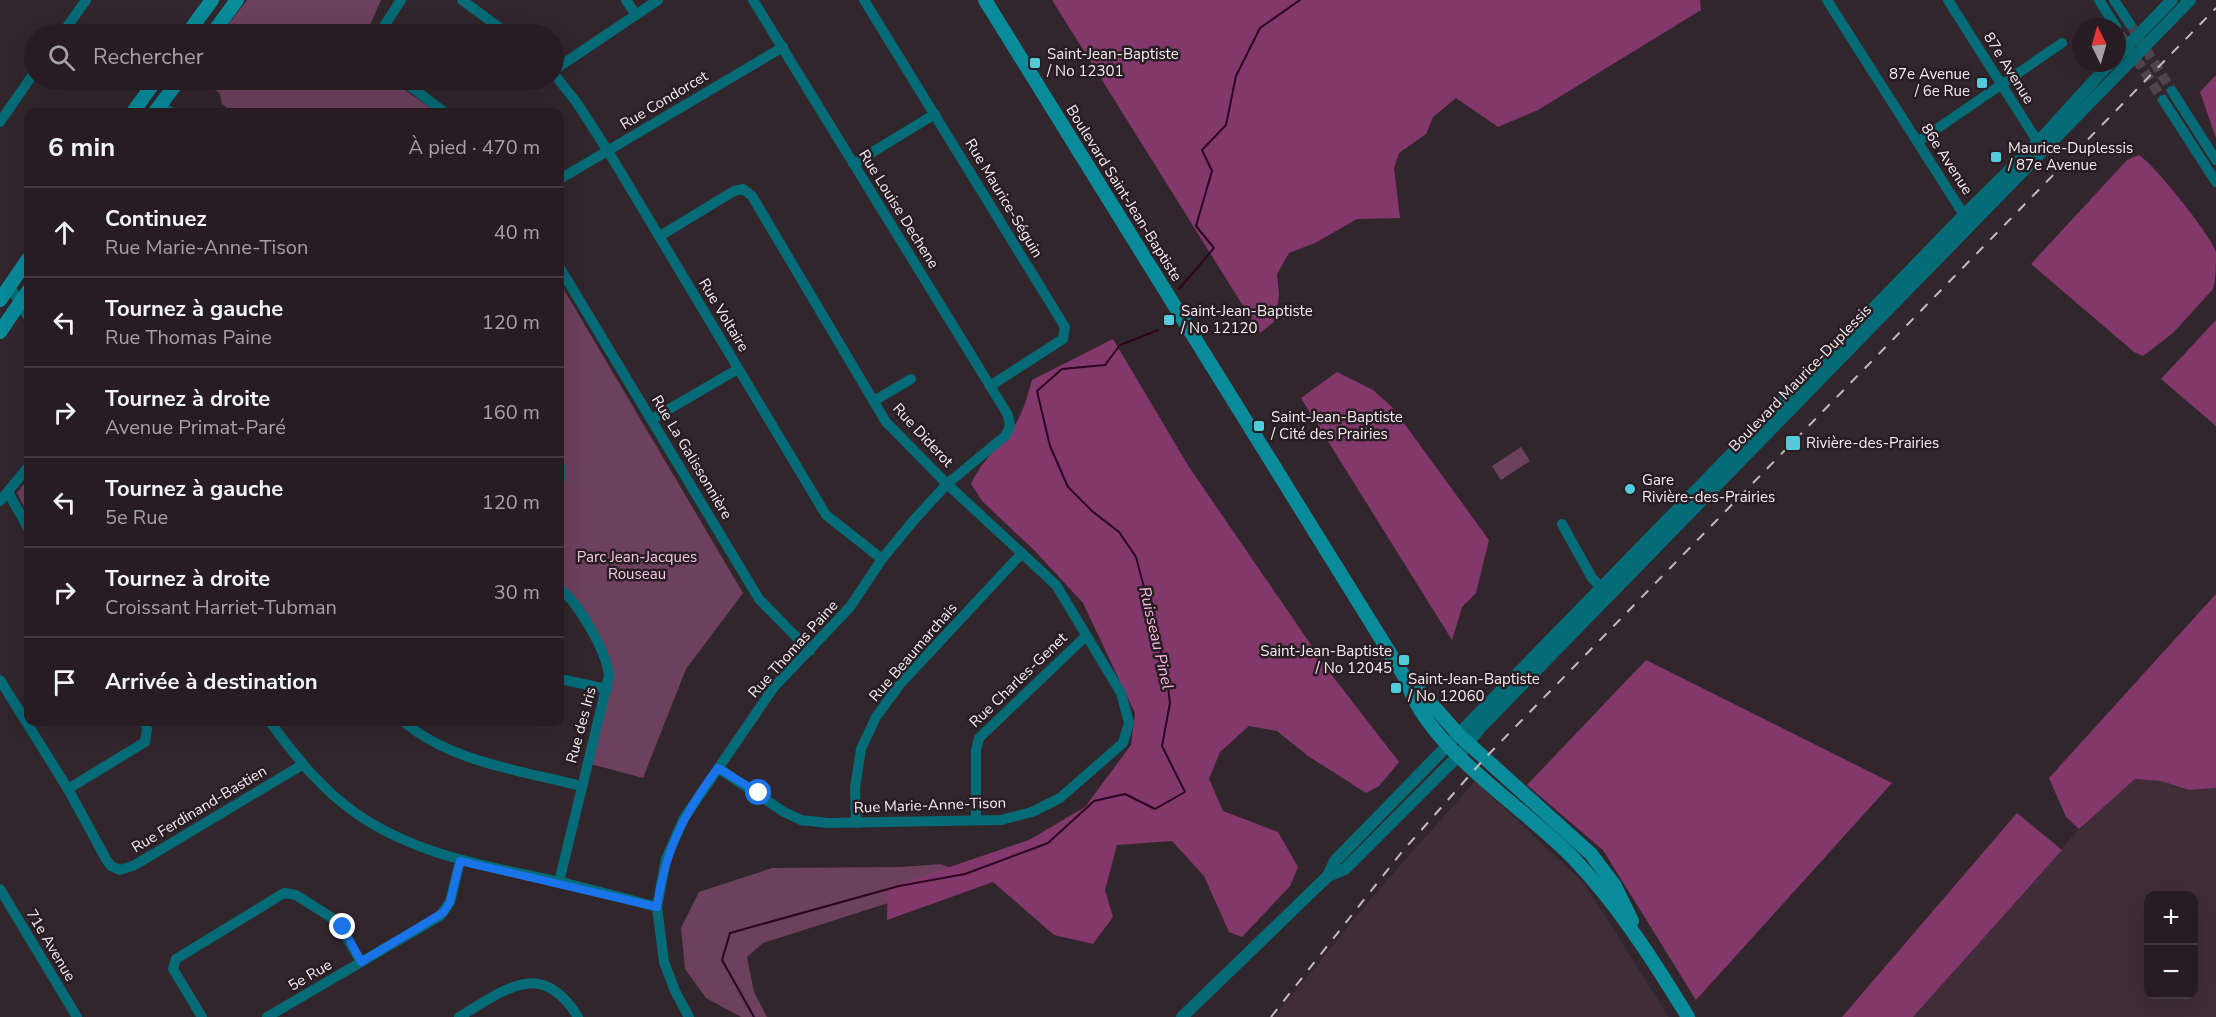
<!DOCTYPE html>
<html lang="fr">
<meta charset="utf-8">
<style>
:root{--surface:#261c22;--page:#2e252a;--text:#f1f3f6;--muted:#a4a1a5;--line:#423a40}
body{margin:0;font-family:"Nunito Sans",sans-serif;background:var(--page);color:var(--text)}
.controls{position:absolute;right:18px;bottom:18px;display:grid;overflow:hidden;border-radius:12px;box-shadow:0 6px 24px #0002}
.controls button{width:54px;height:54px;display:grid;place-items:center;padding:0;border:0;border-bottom:2px solid var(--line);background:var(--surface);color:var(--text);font:30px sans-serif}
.compass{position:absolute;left:2072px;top:18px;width:54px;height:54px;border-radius:50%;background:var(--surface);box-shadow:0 6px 24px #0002;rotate:355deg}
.stop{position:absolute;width:18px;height:18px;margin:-14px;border:4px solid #1a73e8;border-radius:50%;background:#fff}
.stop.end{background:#1a73e8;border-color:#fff;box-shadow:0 2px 6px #0008}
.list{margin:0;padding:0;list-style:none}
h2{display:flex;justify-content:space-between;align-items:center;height:78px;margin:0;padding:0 24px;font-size:26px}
h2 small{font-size:20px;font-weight:400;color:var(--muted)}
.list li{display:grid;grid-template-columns:39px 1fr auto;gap:18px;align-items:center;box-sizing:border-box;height:90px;padding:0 24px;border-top:2px solid var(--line)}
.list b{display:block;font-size:22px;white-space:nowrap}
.list p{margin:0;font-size:20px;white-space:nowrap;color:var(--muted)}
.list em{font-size:20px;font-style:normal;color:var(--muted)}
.icon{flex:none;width:33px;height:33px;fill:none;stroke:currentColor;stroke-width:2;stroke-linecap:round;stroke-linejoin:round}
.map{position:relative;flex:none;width:2216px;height:1017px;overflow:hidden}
.search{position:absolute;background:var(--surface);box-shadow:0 6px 24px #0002;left:24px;top:24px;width:540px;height:66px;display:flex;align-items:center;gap:15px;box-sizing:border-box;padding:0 21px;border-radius:33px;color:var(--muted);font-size:22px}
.panel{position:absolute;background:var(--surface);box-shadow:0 6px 24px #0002;left:24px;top:108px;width:540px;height:618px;border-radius:12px}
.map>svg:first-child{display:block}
.built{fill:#3f2d38;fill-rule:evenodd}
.green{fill:#6d405d}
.forest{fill:#83386c}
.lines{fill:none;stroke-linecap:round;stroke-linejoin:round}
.stream{stroke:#2b0520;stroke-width:2}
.minor-tunnel{stroke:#4f444b;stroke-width:10;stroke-dasharray:10 5;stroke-linecap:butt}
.minor{stroke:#056b76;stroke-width:10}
.tertiary{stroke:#056b76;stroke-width:12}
.secondary{stroke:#098b9a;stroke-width:14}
.rail{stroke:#c3babf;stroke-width:2;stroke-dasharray:10 10;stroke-linecap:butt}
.route{stroke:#1a73e8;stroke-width:8}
.poi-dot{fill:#53cbdb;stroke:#281d23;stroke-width:2}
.labels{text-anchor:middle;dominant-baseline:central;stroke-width:5;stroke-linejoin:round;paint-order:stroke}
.poi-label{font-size:15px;fill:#f6eef2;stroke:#281d23;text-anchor:start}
.street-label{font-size:15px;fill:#f6eef2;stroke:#281d23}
.park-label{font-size:15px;fill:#f4c8e3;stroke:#281d23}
.water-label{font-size:16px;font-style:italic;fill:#febce5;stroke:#281d23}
</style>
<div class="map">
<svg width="2216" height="1017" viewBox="0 0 2216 1017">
<rect width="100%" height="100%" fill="#32262d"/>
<g class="built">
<path d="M2135,779l26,2 28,9 27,-2v229h-303l166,-188zM2148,896h46v98h-46z"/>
<path d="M1475,781l109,102 85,134h-395l95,-116z"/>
</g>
<g class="green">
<path d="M247,0h134l-15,34h-145z"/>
<path d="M205,80h186l45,32h-204l-10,-8 -2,-10z"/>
<path d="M560,283l183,310 -57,76 -43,109 -56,-15 21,-99 -48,-75z"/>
<path d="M1521,447l9,14 -29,19 -9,-14z"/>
<path d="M28,479v36l-11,-22z"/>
<path d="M941,864l24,10 -8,13 -72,17 -122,39 -16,14 7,35 13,25h-26l-35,-19 -21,-29 -4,-41 18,-36 73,-24 129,-1z"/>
</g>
<g class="forest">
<path d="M1052,0h648l1,10 -163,100 -40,17 -42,-29 -23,19 -7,17 -27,19 -5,15 6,50 -43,1 -42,24 -26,10 -12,21 2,20 -3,26 -16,13z"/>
<path d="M2216,75v63l-16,-46z"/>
<path d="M2139,155c15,9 74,83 77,98 0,10 0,27 -3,36l-40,44 -30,23 -9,-4 -103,-88 96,-104z"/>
<path d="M2216,320v106l-55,-47z"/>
<path d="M1113,339l76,128 142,207 68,88 -20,24 -13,7 -58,-37 -31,-25 -28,-5 -29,26 -11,27 14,32 55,21 20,35 -8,19 -48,51 -13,-5 -25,-56 -32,-35 -55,4 -12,45 8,27 -20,27 -39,-9 -61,-53 -106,38 1,-32 141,-48 56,-33 46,-62 4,-32 -52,-110 -48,-52 -52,-49 -12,-18c12,-25 23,-31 39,-52 12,-15 17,-34 22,-52z"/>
<path d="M1337,372l36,18 20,18 96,132 -13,53 -14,14 -10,33 -151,-242z"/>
<path d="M2216,594v194l-27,2 -28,-9 -26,-2 -56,50 -13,-12 -17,-39z"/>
<path d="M1646,660l246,123 -196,217 -93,-150 -76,-65z"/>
<path d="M2017,813l45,37 -149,167h-71z"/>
</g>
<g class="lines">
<g class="stream">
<path d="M1179,289l35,-41 -18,-22 16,-55 -10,-21 24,-25 10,-49 24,-48 40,-28"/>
<path d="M754,1017l-32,-57 8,-27 169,-47 66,-12 83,-31 46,-42 31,-7 30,15 30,-17 -23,-46 8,-43 -4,-32 -30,-114 -17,-25 -27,-21 -24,-24 -18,-41 -13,-55 25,-22 43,-4 15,-20 38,-15"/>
</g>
<g class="minor-tunnel">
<path d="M2130,24l42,67"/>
<path d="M2120,34l43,66"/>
</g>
<g class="minor">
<path d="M462,0l46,34"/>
<path d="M626,0l10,15"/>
<path d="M864,0l201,327 -2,12 -73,47"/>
<path d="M1827,0l137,215"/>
<path d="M1948,0l93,147"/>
<path d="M2099,0l17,27"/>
<path d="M2114,0l16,24"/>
<path d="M62,34l24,-34"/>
<path d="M379,34l22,-34"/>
<path d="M554,70l104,-70"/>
<path d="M554,74l23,29 31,48 218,364 56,44"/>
<path d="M402,80l42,32"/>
<path d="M2172,91l44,69"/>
<path d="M2163,100l53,82"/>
<path d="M161,106l10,6"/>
<path d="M0,122l34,-49"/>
<path d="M1919,141l143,-98"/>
<path d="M853,164l82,-50"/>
<path d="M560,179l223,-132"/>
<path d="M660,236l74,-45 9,-2 9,7 134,226 61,62 109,101 65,108 8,30 -6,20 -63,55 -28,14 -31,8 -173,3 -27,-3 -17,-8 -66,-44"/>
<path d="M560,268l199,331 51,52"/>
<path d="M10,286l18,31"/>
<path d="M874,401l37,-22"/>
<path d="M652,419l86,-50"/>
<path d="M560,466v14"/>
<path d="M8,492l20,36"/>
<path d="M0,501l28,-34"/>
<path d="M1562,524l30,54 15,15"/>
<path d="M560,679l47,10"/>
<path d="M0,680l68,109 38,70 5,7 9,4 15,-5 167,-100"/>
<path d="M270,722c26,35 51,67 87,92 59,41 130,52 198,67 35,8 68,17 102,26"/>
<path d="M404,722c47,40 119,49 177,64"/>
<path d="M68,789l77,-47 2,-13 -3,-7"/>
<path d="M976,820v-70l3,-12 107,-102"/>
<path d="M856,823l-1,-35 6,-39 15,-32 24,-33 122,-131"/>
<path d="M559,882l50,-206c-2,-23 -30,-73 -49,-87"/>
<path d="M0,889l77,128"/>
<path d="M202,1017l-29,-48 3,-10 108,-66 12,2 41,26 24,41"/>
<path d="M267,1017l173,-101 10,-14 10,-41"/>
<path d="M459,1017c46,-27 82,-60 119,0"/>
<path d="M689,1017l-14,-26 -11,-29 -7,-55 9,-48 18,-41 90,-131 76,-80 32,-48 32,-39 33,-36 58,-48 5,-9 -2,-12 -255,-415"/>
</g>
<g class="tertiary">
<path d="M2117,57l55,-57"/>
<path d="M1328,876l7,-15 629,-646 74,-73 72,-79"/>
<path d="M1182,1017l146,-141 17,-7 114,-114 21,-27 710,-728"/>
</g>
<g class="secondary">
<path d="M985,0l421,679c21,71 121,129 170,182 44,47 79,102 112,156"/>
<path d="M187,34l25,-34"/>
<path d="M212,34l25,-34"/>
<path d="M133,112l23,-32"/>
<path d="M155,112l24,-32"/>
<path d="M0,300l28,-41"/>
<path d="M0,332l28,-41"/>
<path d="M1406,679l14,12 39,44 132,119 24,32 17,35"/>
</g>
<path class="rail" d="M1271,1017l130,-164 83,-94 732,-751"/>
</g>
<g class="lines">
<path class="route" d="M343,927l18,35 83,-50 6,-10 10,-41 197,46c8,-58 27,-93 61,-139l41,25"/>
</g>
<g class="poi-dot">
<rect x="1029" y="57" width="12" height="12" rx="3"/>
<rect x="1976" y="77" width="12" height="12" rx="3"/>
<rect x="1990" y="151" width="12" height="12" rx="3"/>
<rect x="1163" y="314" width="12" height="12" rx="3"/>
<rect x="1253" y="420" width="12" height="12" rx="3"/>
<rect x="1785" y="435" width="16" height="16" rx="3"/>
<circle cx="1630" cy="489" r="6"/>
<rect x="1398" y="654" width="12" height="12" rx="3"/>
<rect x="1390" y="682" width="12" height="12" rx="3"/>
</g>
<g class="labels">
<g class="poi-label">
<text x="1047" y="54">Saint-Jean-Baptiste<tspan x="1047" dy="17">/ No 12301</tspan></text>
<text x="1970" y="74" text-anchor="end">87e Avenue<tspan x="1970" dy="17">/ 6e Rue</tspan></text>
<text x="2008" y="148">Maurice-Duplessis<tspan x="2008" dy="17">/ 87e Avenue</tspan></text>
<text x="1181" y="311">Saint-Jean-Baptiste<tspan x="1181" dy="17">/ No 12120</tspan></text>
<text x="1271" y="417">Saint-Jean-Baptiste<tspan x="1271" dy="17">/ Cité des Prairies</tspan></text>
<text x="1806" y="443">Rivière-des-Prairies</text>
<text x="1642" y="480">Gare<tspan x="1642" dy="17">Rivière-des-Prairies</tspan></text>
<text x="1392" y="651" text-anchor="end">Saint-Jean-Baptiste<tspan x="1392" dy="17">/ No 12045</tspan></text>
<text x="1408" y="679">Saint-Jean-Baptiste<tspan x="1408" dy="17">/ No 12060</tspan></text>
</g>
<g class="street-label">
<text transform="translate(2009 68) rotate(58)">87e Avenue</text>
<text transform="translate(664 100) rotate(-31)">Rue Condorcet</text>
<text transform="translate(1947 159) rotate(57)">86e Avenue</text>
<text transform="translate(1124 193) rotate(58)">Boulevard Saint-Jean-Baptiste</text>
<text transform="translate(1004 198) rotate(59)">Rue Maurice-Séguin</text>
<text transform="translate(899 209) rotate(58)">Rue Louise Dechene</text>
<text transform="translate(724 315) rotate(59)">Rue Voltaire</text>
<text transform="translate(1800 378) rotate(-46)">Boulevard Maurice-Duplessis</text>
<text transform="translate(923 435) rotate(47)">Rue Diderot</text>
<text transform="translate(692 457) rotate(59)">Rue La Galissonnière</text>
<text transform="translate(793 649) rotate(-48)">Rue Thomas Paine</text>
<text transform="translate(913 652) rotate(-49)">Rue Beaumarchais</text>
<text transform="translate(1018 680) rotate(-44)">Rue Charles-Genet</text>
<text transform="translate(581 725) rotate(-75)">Rue des Iris</text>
<text transform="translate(930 805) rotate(-2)">Rue Marie-Anne-Tison</text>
<text transform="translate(199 809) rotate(-31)">Rue Ferdinand-Bastien</text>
<text transform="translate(51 945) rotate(59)">71e Avenue</text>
<text transform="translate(310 975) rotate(-30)">5e Rue</text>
</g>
<g class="park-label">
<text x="637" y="557">Parc Jean-Jacques<tspan x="637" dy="17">Rouseau</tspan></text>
</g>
<g class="water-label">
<text transform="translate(1156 638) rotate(77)">Ruisseau Pinel</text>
</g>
</g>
</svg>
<div class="controls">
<button>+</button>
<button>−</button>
</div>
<svg class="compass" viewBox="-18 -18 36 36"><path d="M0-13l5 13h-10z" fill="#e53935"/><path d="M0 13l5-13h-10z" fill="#a4a1a5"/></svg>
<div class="stop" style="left:759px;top:793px"></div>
<div class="stop end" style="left:343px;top:927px"></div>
<div class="search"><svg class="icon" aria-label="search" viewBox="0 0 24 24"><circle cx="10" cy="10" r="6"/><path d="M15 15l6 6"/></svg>Rechercher</div>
<section class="panel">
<h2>6 min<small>À pied · 470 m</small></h2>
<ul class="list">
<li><svg class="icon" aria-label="ahead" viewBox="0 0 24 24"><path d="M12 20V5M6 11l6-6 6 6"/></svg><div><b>Continuez</b><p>Rue Marie-Anne-Tison</p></div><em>40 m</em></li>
<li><svg class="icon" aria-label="left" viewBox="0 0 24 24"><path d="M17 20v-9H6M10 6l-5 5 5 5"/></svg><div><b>Tournez à gauche</b><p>Rue Thomas Paine</p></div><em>120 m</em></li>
<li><svg class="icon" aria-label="right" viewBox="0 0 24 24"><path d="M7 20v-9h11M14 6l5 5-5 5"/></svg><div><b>Tournez à droite</b><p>Avenue Primat-Paré</p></div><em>160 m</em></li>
<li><svg class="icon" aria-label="left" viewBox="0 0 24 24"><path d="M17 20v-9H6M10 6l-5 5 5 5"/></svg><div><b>Tournez à gauche</b><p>5e Rue</p></div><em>120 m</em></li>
<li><svg class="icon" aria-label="right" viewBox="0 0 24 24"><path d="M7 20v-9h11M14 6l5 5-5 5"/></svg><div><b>Tournez à droite</b><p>Croissant Harriet-Tubman</p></div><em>30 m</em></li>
<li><svg class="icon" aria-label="arrive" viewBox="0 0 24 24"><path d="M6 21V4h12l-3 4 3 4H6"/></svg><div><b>Arrivée à destination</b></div></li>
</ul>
</section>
</div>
